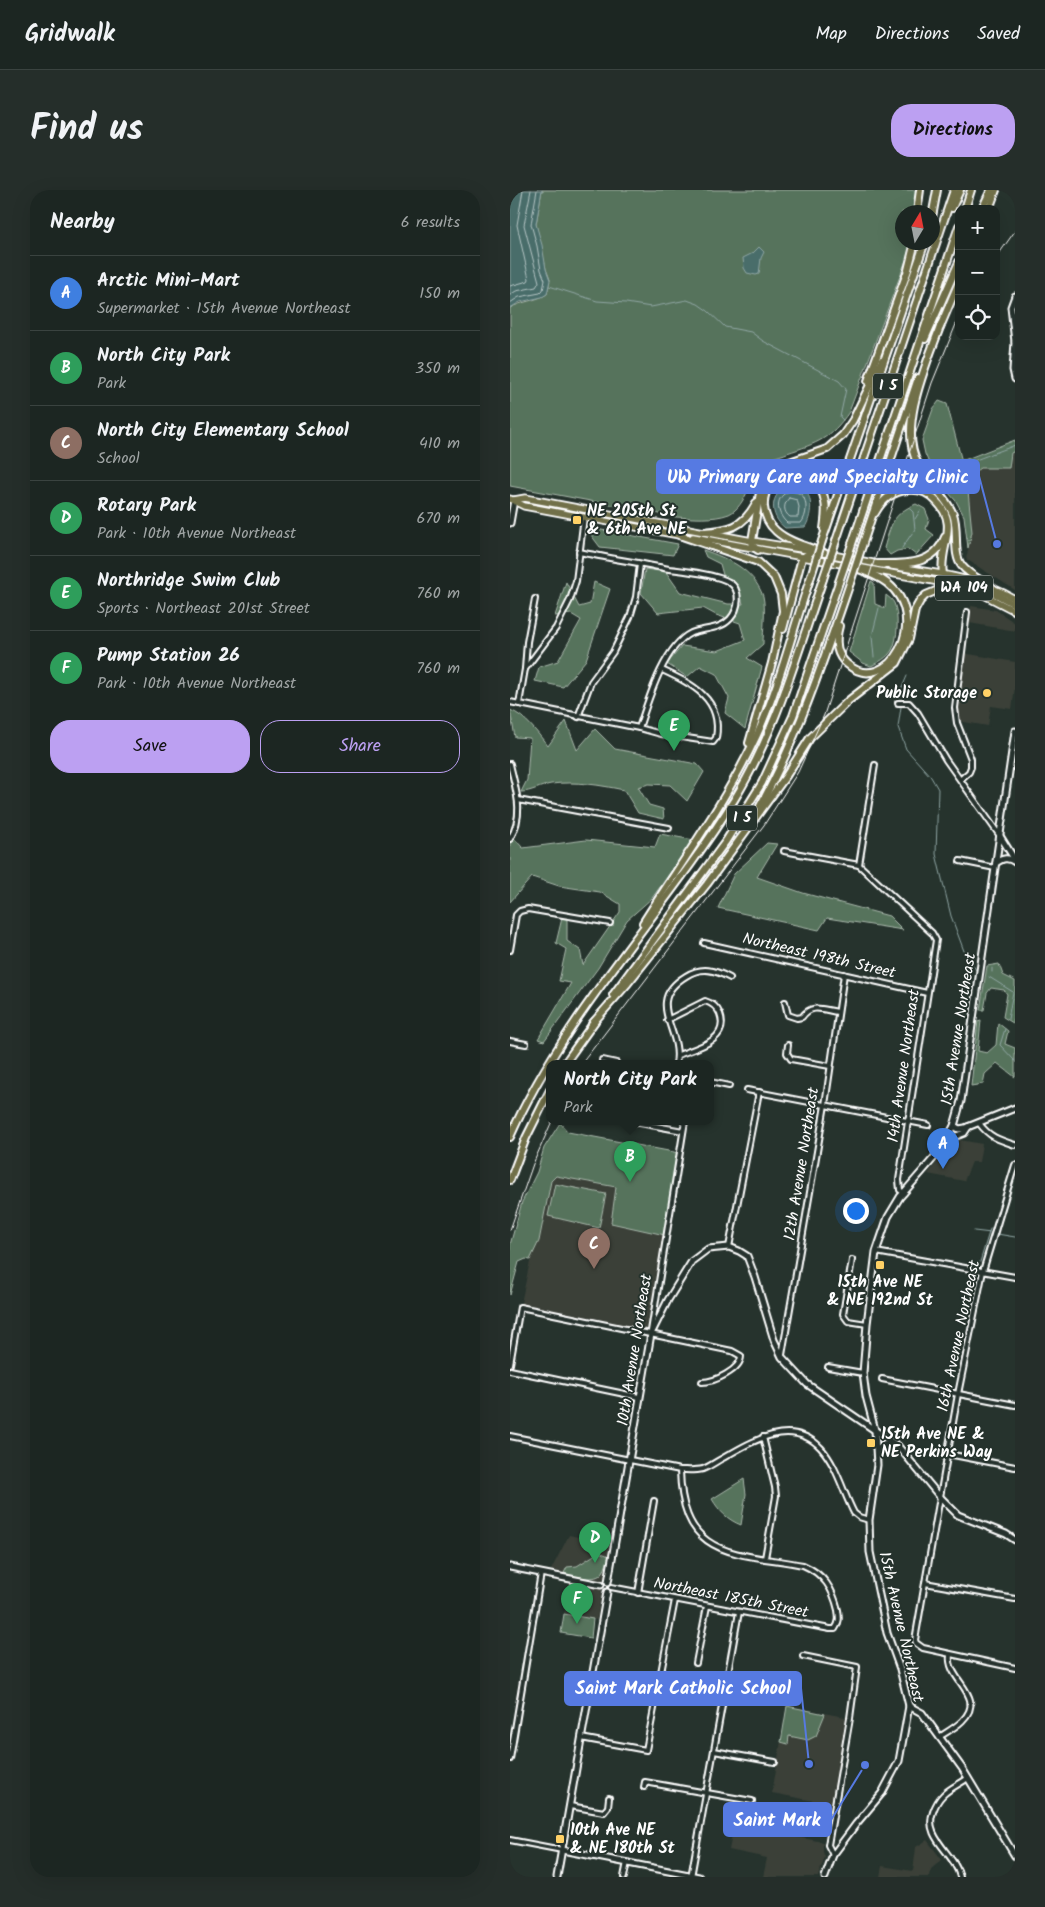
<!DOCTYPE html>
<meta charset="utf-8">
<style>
:root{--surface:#1c2622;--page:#252e2a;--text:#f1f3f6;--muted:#a0a5a5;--line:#3a4340;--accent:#bca0f2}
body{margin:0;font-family:Kalam,sans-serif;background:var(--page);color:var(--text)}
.controls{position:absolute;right:15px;top:15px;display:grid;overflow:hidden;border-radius:10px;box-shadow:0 5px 20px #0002}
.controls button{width:45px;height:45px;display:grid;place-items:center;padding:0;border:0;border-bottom:1px solid var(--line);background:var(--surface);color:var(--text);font:25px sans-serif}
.compass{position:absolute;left:385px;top:15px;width:45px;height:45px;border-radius:50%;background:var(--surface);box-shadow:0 5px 20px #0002;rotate:10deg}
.you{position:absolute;left:345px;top:1020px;width:18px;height:18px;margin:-12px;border:4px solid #fff;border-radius:50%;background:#1a73e8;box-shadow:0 0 0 8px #1a73e833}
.badge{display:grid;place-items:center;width:32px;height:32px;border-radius:50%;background:var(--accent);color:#fff;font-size:16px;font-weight:700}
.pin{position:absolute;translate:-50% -41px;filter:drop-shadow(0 1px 2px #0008)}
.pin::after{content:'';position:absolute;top:26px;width:18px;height:15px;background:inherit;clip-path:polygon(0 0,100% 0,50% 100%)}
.popup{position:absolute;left:36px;top:870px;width:168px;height:65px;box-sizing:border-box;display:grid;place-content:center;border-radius:10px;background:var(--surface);filter:drop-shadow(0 1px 4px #0005);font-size:16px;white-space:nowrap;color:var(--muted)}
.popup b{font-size:19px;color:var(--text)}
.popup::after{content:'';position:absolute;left:50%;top:100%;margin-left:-10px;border:10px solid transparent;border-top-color:var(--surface)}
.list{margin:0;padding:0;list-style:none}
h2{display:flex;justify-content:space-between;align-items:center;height:65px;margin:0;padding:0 20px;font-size:21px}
h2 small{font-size:16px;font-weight:400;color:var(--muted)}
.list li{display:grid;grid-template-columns:32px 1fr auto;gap:15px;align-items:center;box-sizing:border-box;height:75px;padding:0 20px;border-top:1px solid var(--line)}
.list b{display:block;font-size:19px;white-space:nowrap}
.list p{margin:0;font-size:16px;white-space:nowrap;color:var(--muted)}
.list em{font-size:16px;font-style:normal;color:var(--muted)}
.actions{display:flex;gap:10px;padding:15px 20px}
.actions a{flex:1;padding:11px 0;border:1px solid var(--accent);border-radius:20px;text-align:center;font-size:18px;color:var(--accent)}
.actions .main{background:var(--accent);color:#111}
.icon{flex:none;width:28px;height:28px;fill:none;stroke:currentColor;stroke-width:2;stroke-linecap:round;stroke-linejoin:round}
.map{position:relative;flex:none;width:505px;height:1687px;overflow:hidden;border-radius:20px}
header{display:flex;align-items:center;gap:30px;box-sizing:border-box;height:70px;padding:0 25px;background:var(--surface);border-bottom:1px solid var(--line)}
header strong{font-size:24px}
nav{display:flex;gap:28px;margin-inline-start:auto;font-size:18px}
.intro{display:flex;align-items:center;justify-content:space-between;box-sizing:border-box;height:120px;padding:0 30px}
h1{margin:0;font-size:35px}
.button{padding:12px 22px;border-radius:20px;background:var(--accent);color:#111;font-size:18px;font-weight:700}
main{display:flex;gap:30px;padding:0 30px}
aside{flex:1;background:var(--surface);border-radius:20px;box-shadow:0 5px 20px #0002}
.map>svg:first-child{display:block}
.built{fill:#3a4038}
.green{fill:#56735b;stroke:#aab9ad}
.water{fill:#486d6b;stroke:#91a7a6}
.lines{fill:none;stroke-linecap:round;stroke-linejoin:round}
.shore{stroke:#b6c5c4;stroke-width:1}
.stream{stroke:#91a7a6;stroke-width:1}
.street-casing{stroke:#fff;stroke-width:8}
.secondary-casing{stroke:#fff;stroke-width:9}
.primary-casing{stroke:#fff;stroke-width:9}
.highway-casing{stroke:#fff;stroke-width:10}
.street{stroke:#26332d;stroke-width:4}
.secondary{stroke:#26332d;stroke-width:5}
.primary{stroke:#71704a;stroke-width:5.5}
.highway{stroke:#71704a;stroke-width:6}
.tram{stroke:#fff;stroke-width:1}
.highway-bridge-casing{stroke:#fff;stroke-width:10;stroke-linecap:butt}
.highway-bridge{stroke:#71704a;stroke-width:6}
.poi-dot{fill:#ffd166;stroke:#26332d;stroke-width:2}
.labels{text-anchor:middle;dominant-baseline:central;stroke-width:4;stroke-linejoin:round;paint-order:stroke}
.shield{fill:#26332d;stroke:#bec2c0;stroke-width:1}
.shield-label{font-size:15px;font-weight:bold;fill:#fff}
.poi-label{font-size:16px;font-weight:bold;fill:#fff;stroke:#26332d;text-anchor:start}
.street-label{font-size:16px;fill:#fff;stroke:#26332d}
.leader{fill:none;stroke:#567ae2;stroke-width:2}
.callout-dot{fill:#567ae2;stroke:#26332d;stroke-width:2}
.callout{fill:#567ae2;stroke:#567ae2;stroke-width:2}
.callout-label{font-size:18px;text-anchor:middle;font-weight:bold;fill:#fff}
</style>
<header>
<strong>Gridwalk</strong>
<nav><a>Map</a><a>Directions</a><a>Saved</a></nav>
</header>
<div class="intro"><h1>Find us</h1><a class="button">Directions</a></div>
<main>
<aside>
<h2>Nearby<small>6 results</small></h2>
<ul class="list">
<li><span class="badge" style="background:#3f7fe0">A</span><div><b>Arctic Mini-Mart</b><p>Supermarket · 15th Avenue Northeast</p></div><em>150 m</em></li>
<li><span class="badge" style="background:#2e9e5b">B</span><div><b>North City Park</b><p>Park</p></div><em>350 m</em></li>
<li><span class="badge" style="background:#8d6e63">C</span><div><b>North City Elementary School</b><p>School</p></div><em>410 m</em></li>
<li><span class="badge" style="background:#2e9e5b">D</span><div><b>Rotary Park</b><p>Park · 10th Avenue Northeast</p></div><em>670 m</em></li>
<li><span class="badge" style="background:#2e9e5b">E</span><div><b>Northridge Swim Club</b><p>Sports · Northeast 201st Street</p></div><em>760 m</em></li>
<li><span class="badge" style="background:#2e9e5b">F</span><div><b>Pump Station 26</b><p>Park · 10th Avenue Northeast</p></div><em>760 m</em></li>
</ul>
<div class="actions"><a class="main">Save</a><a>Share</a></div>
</aside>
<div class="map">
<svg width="505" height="1687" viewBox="0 0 505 1687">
<rect width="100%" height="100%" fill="#26332d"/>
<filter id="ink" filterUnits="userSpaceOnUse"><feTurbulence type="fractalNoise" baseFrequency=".02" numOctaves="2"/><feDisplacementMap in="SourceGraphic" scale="10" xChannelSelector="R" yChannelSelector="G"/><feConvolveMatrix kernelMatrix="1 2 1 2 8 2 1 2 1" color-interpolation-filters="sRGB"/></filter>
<g filter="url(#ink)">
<g class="built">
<path d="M505,262v138l-49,-31 6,-27 -4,-41 4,-17 8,-6z"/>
<path d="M461,416l25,4 19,13v8l-46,-8z"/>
<path d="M453,463l52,9v24l-3,23 -21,-3 -3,20 -30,-5z"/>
<path d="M445,949l27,5 -3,18h-7l-8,19 -36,-7z"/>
<path d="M39,984l67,13 -5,36 54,12 -16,95 -128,-27z"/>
<path d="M59,1345l42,9 -14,76 -33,-6 7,-39 -20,-5z"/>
<path d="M277,1516l63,12 -15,87 -63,-12z"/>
<path d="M224,1635l89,17v10l2,5 -7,20h-55l4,-19 -38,-8z"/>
<path d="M417,1650l15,20 -11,9 -1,8h-50l2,-11 31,5 3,-24z"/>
</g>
<g class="green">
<path d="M32,0h375l-2,22h-13v30l9,1 -5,17 -57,152c-19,27 -31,31 -62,41 -6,3 -16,4 -21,9 -16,13 -19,44 -37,52 -16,6 -37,4 -53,3l-166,-31v-178c12,-7 26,-7 37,-14l3,-14 -4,-11 -10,-45z"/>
<path d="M429,211l8,3 14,54 3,2 51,-20v11l-4,2 -2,15h-29l-8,6 -4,17 4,41 -4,16 -4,-32 -8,-15 -20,-22 -11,-25 -3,-14 11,-31z"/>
<path d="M406,314l9,5 4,10 -3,10 8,6 -18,20 -8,-6 -11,2 -7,4 -6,-7c7,-23 8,-34 32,-44z"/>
<path d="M75,337l93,17 -5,11 -73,-8z"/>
<path d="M193,360c26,9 50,19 60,46 3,12 0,35 0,48l-16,14 15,9 -17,62 -20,-16 4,-15 -13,-24 -16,-8 -13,11 -20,-13 15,-18 35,5 28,-11 -5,-17 -24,-8 -13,-7 -45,5 -17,-20 4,-24 21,3 14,20 48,12h15l-5,-19 -15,-10 -3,-11 -14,-7z"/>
<path d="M361,391l3,2 1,21 10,4 1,-13c2,2 7,5 8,8 5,11 4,37 -2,47 -5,8 -13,12 -21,16l-8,-3 -14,-11z"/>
<path d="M56,392l13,25 11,-3 4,-22 16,7 -24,71 -23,27 -28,-6 4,-14 19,-6 23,-41 -10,-6 -16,2z"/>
<path d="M0,520c16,6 28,24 38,36l18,-25 11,29 18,-21 20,20 82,15 7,8 -17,29 -17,-16 -21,-1 -11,3 11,18 14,4 1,10 -26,-6 -14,-23c-24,-5 -48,-9 -73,-6 -11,2 -20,8 -30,8l6,-12 3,-42 -15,-1z"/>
<path d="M0,644l13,14 63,-8 69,7 5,-13 34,6 -42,58 -25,22 -29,48 -54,73 -6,-2 33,-56 -12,-2 7,-32 -10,-6 6,-25 5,1v22l13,9 3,15 37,-53v-8l-20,-12 -41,-6 -27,-9 -22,25z"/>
<path d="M257,653l10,1 -20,33 46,16 86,23 14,14 -76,-12 -8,12 -101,-22 16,-34z"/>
<path d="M489,774l4,11 12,6v30l-2,12 -10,-6 4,-23 -3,-4 -13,-2 -4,5 -3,17h-4l7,-44z"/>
<path d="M471,830l-3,31 9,2 9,-8 2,-22 10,8 -3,13 10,4v29l-18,-14 -12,11 -2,10 -12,2 7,-65z"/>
<path d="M50,933l8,9 111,21 -14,82 -54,-12 5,-36 -60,-11 -5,5 -12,60 -9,19 -4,-1 -7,3 -9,33v-50l12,-43 15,-30 7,-24z"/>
<path d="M45,994l51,10 -7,34 -51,-12z"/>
<path d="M234,1289l2,15 -5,31c-13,-5 -22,-14 -29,-26z"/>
<path d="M89,1362l10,4c-2,5 -3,12 -6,16 -7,11 -28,4 -39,1l3,-6 10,-1z"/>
<path d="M54,1424l29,5 -2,19 -30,-5z"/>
<path d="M277,1516l38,8 -9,22 -8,4 -19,-4 -1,8 -7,-2z"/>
</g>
<g class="water">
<path d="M0,0h32l-6,34 6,21 4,24 4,11 -3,14 -5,3 -22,5 -10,6z"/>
<path d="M249,57l5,5 -3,6 -2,16 -3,1 -9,-2 -3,-5 -1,-10 10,-5z"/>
<path d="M279,296c4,1 10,1 13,3 13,6 9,29 3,38l-20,1c-16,-12 -16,-35 4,-42z"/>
</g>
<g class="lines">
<g class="shore">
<path d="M0,96l18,-5 1,-2 -12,-54 6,-35"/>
<path d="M0,105l6,-4 20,-4 3,-5 -15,-57 7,-35"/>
<path d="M0,113l9,-6 21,-4 3,-3 2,-10 -4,-10 -4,-24 -6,-22 6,-34"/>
<path d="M280,301c4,1 9,1 12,4 6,7 5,21 -1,28h-14c-11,-10 -13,-27 3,-32z"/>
<path d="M279,308l8,2 2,7 -1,10h-8c-7,-5 -7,-13 -1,-19z"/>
</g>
<g class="stream">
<path d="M39,96l48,15 29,2 25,4 36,-7 11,4 10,7 17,16 26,5 12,9 76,40 7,8 -6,28 3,3"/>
<path d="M432,290c13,-16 53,-26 73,-35"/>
<path d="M405,329l5,-8"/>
<path d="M392,358l13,-19 -2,-17 -3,-3"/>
<path d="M364,467l-2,-21 7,-28"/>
<path d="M393,508l-2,-8 6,-14"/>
<path d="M391,517l-3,20 8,22 25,28 7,12 -2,65 15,62 13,35 12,19"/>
<path d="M482,782v-4"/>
<path d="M479,787l24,15 -5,27"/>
<path d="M495,839l-5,16 15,16"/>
<path d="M464,1041l17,2"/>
<path d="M487,1044l18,3"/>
<path d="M470,1072l10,-33"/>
</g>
<defs>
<g id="street">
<path d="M69,362c30,6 60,11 90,17 16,2 46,5 60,13 13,8 10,27 1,37 -10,11 -26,9 -39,14 -27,13 -43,68 -52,95"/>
<path d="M15,479l2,-27 8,-43"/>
<path d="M0,512l129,26 22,6 52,8 3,-4c7,-39 -24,-54 -54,-68"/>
<path d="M388,513h11l9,10 28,47 54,76"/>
<path d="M9,514l6,-35 31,-41 14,-28 6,-19 8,-64"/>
<path d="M68,527l13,-35 22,-30 17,-35 6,-20 4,-33"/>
<path d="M0,574c6,27 15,50 0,75"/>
<path d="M451,589l8,-7 2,-5v-8l-14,-36 -2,-15 12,-96"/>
<path d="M8,610l151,28"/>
<path d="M274,661l75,14"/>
<path d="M450,671l35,7"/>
<path d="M349,675l73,68 4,7 -37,240 1,10 4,3"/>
<path d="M349,675l16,-100"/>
<path d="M194,753l223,50"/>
<path d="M0,760l6,-35 4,-4 8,-2 82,14"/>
<path d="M275,812l3,13 9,3 5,-1c10,-14 21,-7 36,-5"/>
<path d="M157,830l38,-19c7,2 12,6 15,13 10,27 -24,34 -42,41"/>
<path d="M0,851l16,3"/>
<path d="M278,855l-1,8 4,6 39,7"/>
<path d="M92,870l14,3"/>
<path d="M166,873c7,-33 -33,-61 10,-87 16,-10 29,-6 44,2"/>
<path d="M200,892l19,4"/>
<path d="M237,900l181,35"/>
<path d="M119,931l54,10"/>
<path d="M469,933c10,14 20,17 36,22"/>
<path d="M505,975l-32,106 -25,123 -43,246 1,3 7,5 92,20"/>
<path d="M219,1057l30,-155"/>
<path d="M366,1062l139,25"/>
<path d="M342,1070l-9,54 5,7 19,3"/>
<path d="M141,1141l34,-210"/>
<path d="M272,1165l43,-250 19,-131"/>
<path d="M0,1174l10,-57 212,44 9,5c0,14 -27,26 -39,26"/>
<path d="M318,1177l35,6"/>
<path d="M0,1180l129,27"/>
<path d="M372,1189l133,26"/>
<path d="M0,1246l170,34c7,0 15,1 23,-1 6,-2 14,-8 20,-11 29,-17 69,-41 98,-10 16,18 22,44 33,65l5,4 10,3"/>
<path d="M253,1247l12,50 1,9 -11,62"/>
<path d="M438,1264l67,13"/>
<path d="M415,1393l90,16"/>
<path d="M101,1397l219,42h5c5,-7 4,-12 3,-19 -5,-21 -14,-36 -35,-45 -70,-13 -121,-6 -123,-95"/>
<path d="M128,1403l16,-92"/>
<path d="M293,1466l54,11 -7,51 -22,127 5,10"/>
<path d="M186,1473l11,-57"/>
<path d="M216,1499l20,2 36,8"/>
<path d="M429,1547c8,-5 17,-10 23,-16 26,-25 -16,-41 -12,-66"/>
<path d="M71,1548l65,12 29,-150"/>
<path d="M204,1561l61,11"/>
<path d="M0,1569l31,-186"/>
<path d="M134,1597l1,-5 107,19"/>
<path d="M60,1616l34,6 4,-5 1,-9"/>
<path d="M0,1650l52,10"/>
<path d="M114,1687l3,-15"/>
<path d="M181,1687l48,-265"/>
<path d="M450,1687c-5,-24 -37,-39 -27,-65 2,-6 5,-12 10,-17 7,-7 17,-11 25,-17"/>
</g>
<g id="secondary">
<path d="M505,106l-4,11 4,35"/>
<path d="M505,152l-2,28 2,9"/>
<path d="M0,333l4,-23"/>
<path d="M490,646l15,24"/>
<path d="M486,673c7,-5 12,-6 19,-1"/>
<path d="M444,936l5,3 6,-1 50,-20"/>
<path d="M436,950l18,-7 4,-6"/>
<path d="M367,1261l8,-8h8"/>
<path d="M0,1377l91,18"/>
<path d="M98,1392l43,-248 17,-34 24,-39 16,-12 21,-2 10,4 8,5 8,21 19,63 8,17 25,27 91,62 42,51 18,18 48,19 9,6"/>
<path d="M399,1516l13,7 40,55 53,88"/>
<path d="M52,1660l137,27"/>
<path d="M47,1687l50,-285"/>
<path d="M315,1687l8,-22 23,-31 26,-31 17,-32 10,-55 -9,-37 -13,-36 -17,-81 -1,-32 8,-55 -2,-35 -9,-34 -3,-23 4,-49 9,-72 12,-35 12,-20 33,-38 13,-19 8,-14 7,-25 54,-370"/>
</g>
<g id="primary">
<path d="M0,309l14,7 160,30"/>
<path d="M4,310l11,-2 227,43 62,10"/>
<path d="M183,347l262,48 29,10 31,16"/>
<path d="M318,364l55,11"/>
<path d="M382,376c42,7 86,11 123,33"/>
<path d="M443,392c20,-1 45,13 62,23"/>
</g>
<g id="highway">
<path d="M442,18l8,-18"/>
<path d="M455,19l6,-19"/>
<path d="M472,19l9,-19"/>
<path d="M479,19l7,-19"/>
<path d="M407,22l3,-22"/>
<path d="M422,27l5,-27"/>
<path d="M431,134c-13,37 -44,103 -23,140 9,18 27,31 35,50 6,15 -1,40 9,52 7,9 21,15 31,22"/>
<path d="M430,137l19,-45"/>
<path d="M415,149l34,-77"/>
<path d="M358,191l40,-111 7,-28"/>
<path d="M365,323c7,-13 18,-22 33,-23 11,-1 21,3 28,11 25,24 2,47 7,73l4,4 10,4"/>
<path d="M314,339c1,-9 3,-18 1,-27 -6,-40 -64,-35 -61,5 1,9 5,18 12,24 12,11 33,16 48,22"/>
<path d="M193,342c26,-2 40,-4 53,-29"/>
<path d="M169,345l79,27 16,15 7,17 2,17 -11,52 -23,80"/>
<path d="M312,351l103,-299"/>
<path d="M326,351l118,-351"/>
<path d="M342,354l107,-318"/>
<path d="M352,356l56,-168"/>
<path d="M248,360l-5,-4 -1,-5 8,-49 5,-15 7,-7 9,-5 46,-16 16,-14 10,-15 29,-60"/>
<path d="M369,374c25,0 55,2 66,-27"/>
<path d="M329,436c-4,14 -4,28 8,38 40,34 86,-45 40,-81 -9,-7 -20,-11 -31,-15"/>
<path d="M273,439l19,-71 11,-7"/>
<path d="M250,616c39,-71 64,-147 90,-223"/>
<path d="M133,733c39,-62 83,-121 114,-188 23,-51 36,-106 54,-159"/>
<path d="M103,805l113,-154 36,-58 31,-67 46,-134"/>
<path d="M82,834l36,-41 79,-99 79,-108 24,-38 38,-37 49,-38 12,-24 6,-29 5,-9 6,-6 12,-5 38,2"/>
<path d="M55,873l30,-42"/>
<path d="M0,947c54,-123 153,-223 224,-337 42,-68 63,-146 89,-221"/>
<path d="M0,990l16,-42 24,-48"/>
</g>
</defs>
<use href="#street" class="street-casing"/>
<use href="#secondary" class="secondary-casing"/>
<use href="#primary" class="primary-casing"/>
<use href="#highway" class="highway-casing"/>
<use href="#street" class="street"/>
<use href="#secondary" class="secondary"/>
<use href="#primary" class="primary"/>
<use href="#highway" class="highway"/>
<g class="tram">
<path d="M486,68l19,-27"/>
<path d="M72,873l182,-238 34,-53 26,-57 108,-332 27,-66"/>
<path d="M0,1040l23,-66 19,-43"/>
</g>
<defs>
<g id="highway-bridge">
<path d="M301,386l11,-35"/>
<path d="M313,389l13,-38"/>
<path d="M329,392l13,-38"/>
<path d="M340,393l12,-37"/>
</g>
</defs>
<use href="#highway-bridge" class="highway-bridge-casing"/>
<use href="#highway-bridge" class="highway-bridge"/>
</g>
</g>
<g class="poi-dot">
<rect x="62" y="325" width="10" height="10" rx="2.5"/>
<circle cx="477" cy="503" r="5"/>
<rect x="365" y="1070" width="10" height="10" rx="2.5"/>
<rect x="356" y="1248" width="10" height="10" rx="2.5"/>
<rect x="45" y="1644" width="10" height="10" rx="2.5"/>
</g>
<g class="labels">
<g class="shield">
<rect x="363" y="183.5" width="30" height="25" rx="4"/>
<rect x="425" y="385.5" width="58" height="25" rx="4"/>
<rect x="217" y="615.5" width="30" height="25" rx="4"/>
</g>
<g class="shield-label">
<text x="378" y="196">I 5</text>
<text x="454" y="398">WA 104</text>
<text x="232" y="628">I 5</text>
</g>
<g class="poi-label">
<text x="77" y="321">NE 205th St<tspan x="77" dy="18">&amp; 6th Ave NE</tspan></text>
<text x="467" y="503" text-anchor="end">Public Storage</text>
<text x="370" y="1092" text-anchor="middle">15th Ave NE<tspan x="370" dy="18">&amp; NE 192nd St</tspan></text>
<text x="371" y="1244">15th Ave NE &amp;<tspan x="371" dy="18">NE Perkins Way</tspan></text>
<text x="60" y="1640">10th Ave NE<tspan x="60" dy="18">&amp; NE 180th St</tspan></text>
</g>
<g class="street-label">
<text transform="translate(309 766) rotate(13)">Northeast 198th Street</text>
<text transform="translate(449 839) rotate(-81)">15th Avenue Northeast</text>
<text transform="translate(394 876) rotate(-82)">14th Avenue Northeast</text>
<text transform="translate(292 974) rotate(-81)">12th Avenue Northeast</text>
<text transform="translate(449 1146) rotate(-78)">16th Avenue Northeast</text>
<text transform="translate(125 1160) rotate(-81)">10th Avenue Northeast</text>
<text transform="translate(221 1408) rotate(11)">Northeast 185th Street</text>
<text transform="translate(391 1437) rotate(77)">15th Avenue Northeast</text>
</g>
</g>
<path class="leader" d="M487 354L469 286M299 1574L291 1498M355 1575L321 1630"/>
<g class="callout-dot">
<circle cx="487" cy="354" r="5"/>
<circle cx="299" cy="1574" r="5"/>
<circle cx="355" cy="1575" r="5"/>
</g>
<g class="callout">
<rect x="147" y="270" width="322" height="33" rx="5"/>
<rect x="55" y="1482" width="236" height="33" rx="5"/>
<rect x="214" y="1613" width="107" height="33" rx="5"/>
</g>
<g class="callout-label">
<text x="308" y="293">UW Primary Care and Specialty Clinic</text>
<text x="173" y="1504">Saint Mark Catholic School</text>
<text x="267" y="1636">Saint Mark</text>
</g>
</svg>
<div class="controls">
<button>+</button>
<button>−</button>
<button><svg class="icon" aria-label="locate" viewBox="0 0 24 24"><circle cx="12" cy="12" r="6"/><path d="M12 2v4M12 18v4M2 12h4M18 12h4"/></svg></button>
</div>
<svg class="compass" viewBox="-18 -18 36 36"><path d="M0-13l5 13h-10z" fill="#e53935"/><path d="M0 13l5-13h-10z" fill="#a0a5a5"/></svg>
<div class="you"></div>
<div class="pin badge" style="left:433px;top:979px;background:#3f7fe0">A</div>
<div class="pin badge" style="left:120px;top:992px;background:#2e9e5b">B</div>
<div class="popup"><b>North City Park</b>Park</div>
<div class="pin badge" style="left:84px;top:1079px;background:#8d6e63">C</div>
<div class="pin badge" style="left:85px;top:1373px;background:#2e9e5b">D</div>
<div class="pin badge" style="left:164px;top:561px;background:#2e9e5b">E</div>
<div class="pin badge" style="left:67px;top:1434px;background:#2e9e5b">F</div>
</div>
</main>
